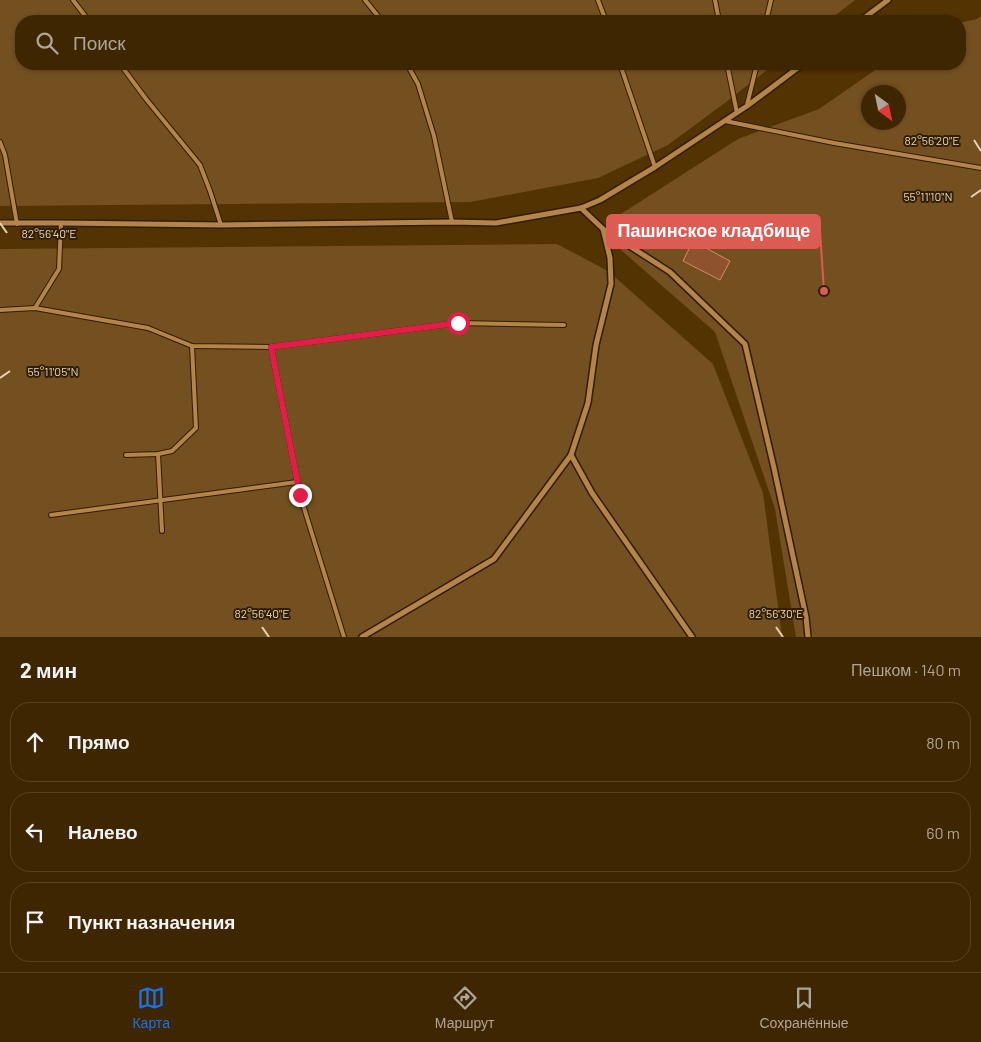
<!DOCTYPE html>
<html lang="ru">
<meta charset="utf-8">
<style>
:root{--surface:#3e2601;--page:#452e0b;--text:#f1f3f6;--muted:#ada599;--line:#574323;--accent:#1a73e8}
body{margin:0;font-family:Barlow,sans-serif;background:var(--page);color:var(--text)}
.compass{position:absolute;left:861px;top:85px;width:45px;height:45px;border-radius:50%;background:var(--surface);box-shadow:0 1px 4px #0004;rotate:147deg}
.stop{position:absolute;width:15px;height:15px;margin:-11px;border:4px solid #e11d48;border-radius:50%;background:#fff}
.stop.end{background:#e11d48;border-color:#fff;box-shadow:0 1px 5px #0008}
.list{margin:0;padding:0;list-style:none}
h2{display:flex;justify-content:space-between;align-items:center;height:65px;margin:0;padding:0 20px;font-size:21px}
h2 small{font-size:16px;font-weight:400;color:var(--muted)}
.list li{display:grid;grid-template-columns:32px 1fr auto;gap:15px;align-items:center;box-sizing:border-box;height:80px;margin:0 10px 10px;padding:0 10px;border:1px solid var(--line);border-radius:20px}
.list b{display:block;font-size:19px;white-space:nowrap}
.list em{font-size:16px;font-style:normal;color:var(--muted)}
.icon{flex:none;width:28px;height:28px;fill:none;stroke:currentColor;stroke-width:2;stroke-linecap:round;stroke-linejoin:round}
.map{position:relative;flex:none;width:981px;height:637px;overflow:hidden}
.search{position:absolute;background:var(--surface);box-shadow:0 1px 4px #0004;left:15px;right:15px;top:15px;height:55px;display:flex;align-items:center;gap:12px;box-sizing:border-box;padding:0 18px;border-radius:20px;color:var(--muted);font-size:19px}
.sheet{height:335px;background:var(--surface)}
nav{display:flex;justify-content:space-around;align-items:center;box-sizing:border-box;height:70px;border-top:1px solid var(--line);background:var(--surface);font-size:14px;color:var(--muted)}
nav a{display:grid;justify-items:center;gap:2px}
nav .on{color:var(--accent)}
.map>svg:first-child{display:block}
.green{fill:#745021;fill-rule:evenodd}
.building{fill:#8e532e;stroke:#cd8c67}
.lines{fill:none;stroke-linecap:round;stroke-linejoin:round}
.service-casing{stroke:#331c00;stroke-width:6}
.minor-casing{stroke:#331c00;stroke-width:8}
.service{stroke:#b3844b;stroke-width:4}
.minor{stroke:#b3844b;stroke-width:5}
.route{stroke:#e11d48;stroke-width:6}
.ticks{fill:none;stroke:#ebd2b5;stroke-width:2}
.ticks-label{font-size:12px;text-anchor:middle;fill:#ebd2b5;stroke:#301e05;stroke-width:4;stroke-linejoin:round;paint-order:stroke}
.leader{fill:none;stroke:#dc5b52;stroke-width:2}
.callout-dot{fill:#dc5b52;stroke:#301e05;stroke-width:2}
.callout{fill:#dc5b52;stroke:#dc5b52;stroke-width:2}
.callout-label{font-size:18px;text-anchor:middle;font-weight:bold;fill:#fff}
</style>
<div class="map">
<svg width="981" height="637" viewBox="0 0 981 637">
<rect width="100%" height="100%" fill="#533301"/>
<g class="green">
<path d="M0,0h855l-27,21h-807v43h754l-49,38 -58,43 -70,33 -128,24 -470,4z"/>
<path d="M981,16v621h-185l-21,-128 -60,-177 -94,-82 -8,-31 125,-80 81,-30 65,-45h76v-41l17,-4zM868,92h30v30h-30z"/>
<path d="M557,244l51,27 105,93 50,129 19,144h-782v-388z"/>
</g>
<path class="building" d="M693,241l37,20 -10,19 -37,-19z"/>
<g class="lines">
<defs>
<g id="service">
<path d="M73,0l16,21"/>
<path d="M365,0l17,21"/>
<path d="M598,0l8,21"/>
<path d="M715,0l4,21"/>
<path d="M766,21l5,-21"/>
<path d="M120,64l26,35 54,66 10,26 11,34"/>
<path d="M407,64l11,20 16,52 18,86"/>
<path d="M620,64l35,103"/>
<path d="M727,64l10,49"/>
<path d="M747,105l10,-41"/>
<path d="M725,121l109,22 147,25"/>
<path d="M0,142l5,13 12,69"/>
<path d="M35,308l24,-39 2,-46"/>
<path d="M0,310l35,-2 113,20 44,18 79,1 187,-24 106,2"/>
<path d="M271,347l29,148 44,142"/>
<path d="M158,454l4,77"/>
<path d="M126,455l32,-1 14,-3 24,-23 -4,-82"/>
<path d="M51,515l246,-33"/>
</g>
<g id="minor">
<path d="M860,21l28,-21"/>
<path d="M581,208l22,21 67,43 75,72 29,124 32,149 2,20"/>
<path d="M0,223h61l160,2 231,-3 44,1 85,-15 19,-8 55,-33 92,-61 56,-42"/>
<path d="M571,455l21,38 100,144"/>
<path d="M362,637l132,-78 77,-104 17,-52 8,-58 15,-61 -1,-26 -7,-29"/>
</g>
</defs>
<use href="#service" class="service-casing"/>
<use href="#minor" class="minor-casing"/>
<use href="#service" class="service"/>
<use href="#minor" class="minor"/>
</g>
<g class="lines">
<path class="route" d="M300,495l-29,-148 187,-24"/>
</g>
<path class="ticks" d="M974,140l7,11M971,197l10,-7M0,223l7,10M0,378l10,-7M262,627l7,10M776,627l7,10"/>
<g class="ticks-label">
<text x="932" y="145">82°56'20"E</text>
<text x="928" y="201">55°11'10"N</text>
<text x="49" y="238">82°56'40"E</text>
<text x="53" y="376">55°11'05"N</text>
<text x="262" y="618">82°56'40"E</text>
<text x="776" y="618">82°56'30"E</text>
</g>
<path class="leader" d="M824 291L820 231"/>
<circle class="callout-dot" cx="824" cy="291" r="5"/>
<rect class="callout" x="607" y="215" width="213" height="33" rx="5"/>
<g class="callout-label">
<text x="714" y="237">Пашинское кладбище</text>
</g>
</svg>
<svg class="compass" viewBox="-18 -18 36 36"><path d="M0-13l5 13h-10z" fill="#e53935"/><path d="M0 13l5-13h-10z" fill="#ada599"/></svg>
<div class="stop" style="left:458px;top:323px"></div>
<div class="stop end" style="left:300px;top:495px"></div>
<div class="search"><svg class="icon" aria-label="search" viewBox="0 0 24 24"><circle cx="10" cy="10" r="6"/><path d="M15 15l6 6"/></svg>Поиск</div>
</div>
<section class="sheet">
<h2>2 мин<small>Пешком · 140 m</small></h2>
<ul class="list">
<li><svg class="icon" aria-label="ahead" viewBox="0 0 24 24"><path d="M12 20V5M6 11l6-6 6 6"/></svg><div><b>Прямо</b></div><em>80 m</em></li>
<li><svg class="icon" aria-label="left" viewBox="0 0 24 24"><path d="M17 20v-9H6M10 6l-5 5 5 5"/></svg><div><b>Налево</b></div><em>60 m</em></li>
<li><svg class="icon" aria-label="arrive" viewBox="0 0 24 24"><path d="M6 21V4h12l-3 4 3 4H6"/></svg><div><b>Пункт назначения</b></div></li>
</ul>
</section>
<nav>
<a class="on"><svg class="icon" aria-label="map" viewBox="0 0 24 24"><path d="M3 6l6-2 6 2 6-2v14l-6 2-6-2-6 2zM9 4v14M15 6v14"/></svg>Карта</a>
<a><svg class="icon" aria-label="directions" viewBox="0 0 24 24"><path d="M12 3l9 9-9 9-9-9zM9 14v-3h6M13 9l2 2-2 2"/></svg>Маршрут</a>
<a><svg class="icon" aria-label="saved" viewBox="0 0 24 24"><path d="M7 4h10v16l-5-4-5 4z"/></svg>Сохранённые</a>
</nav>
